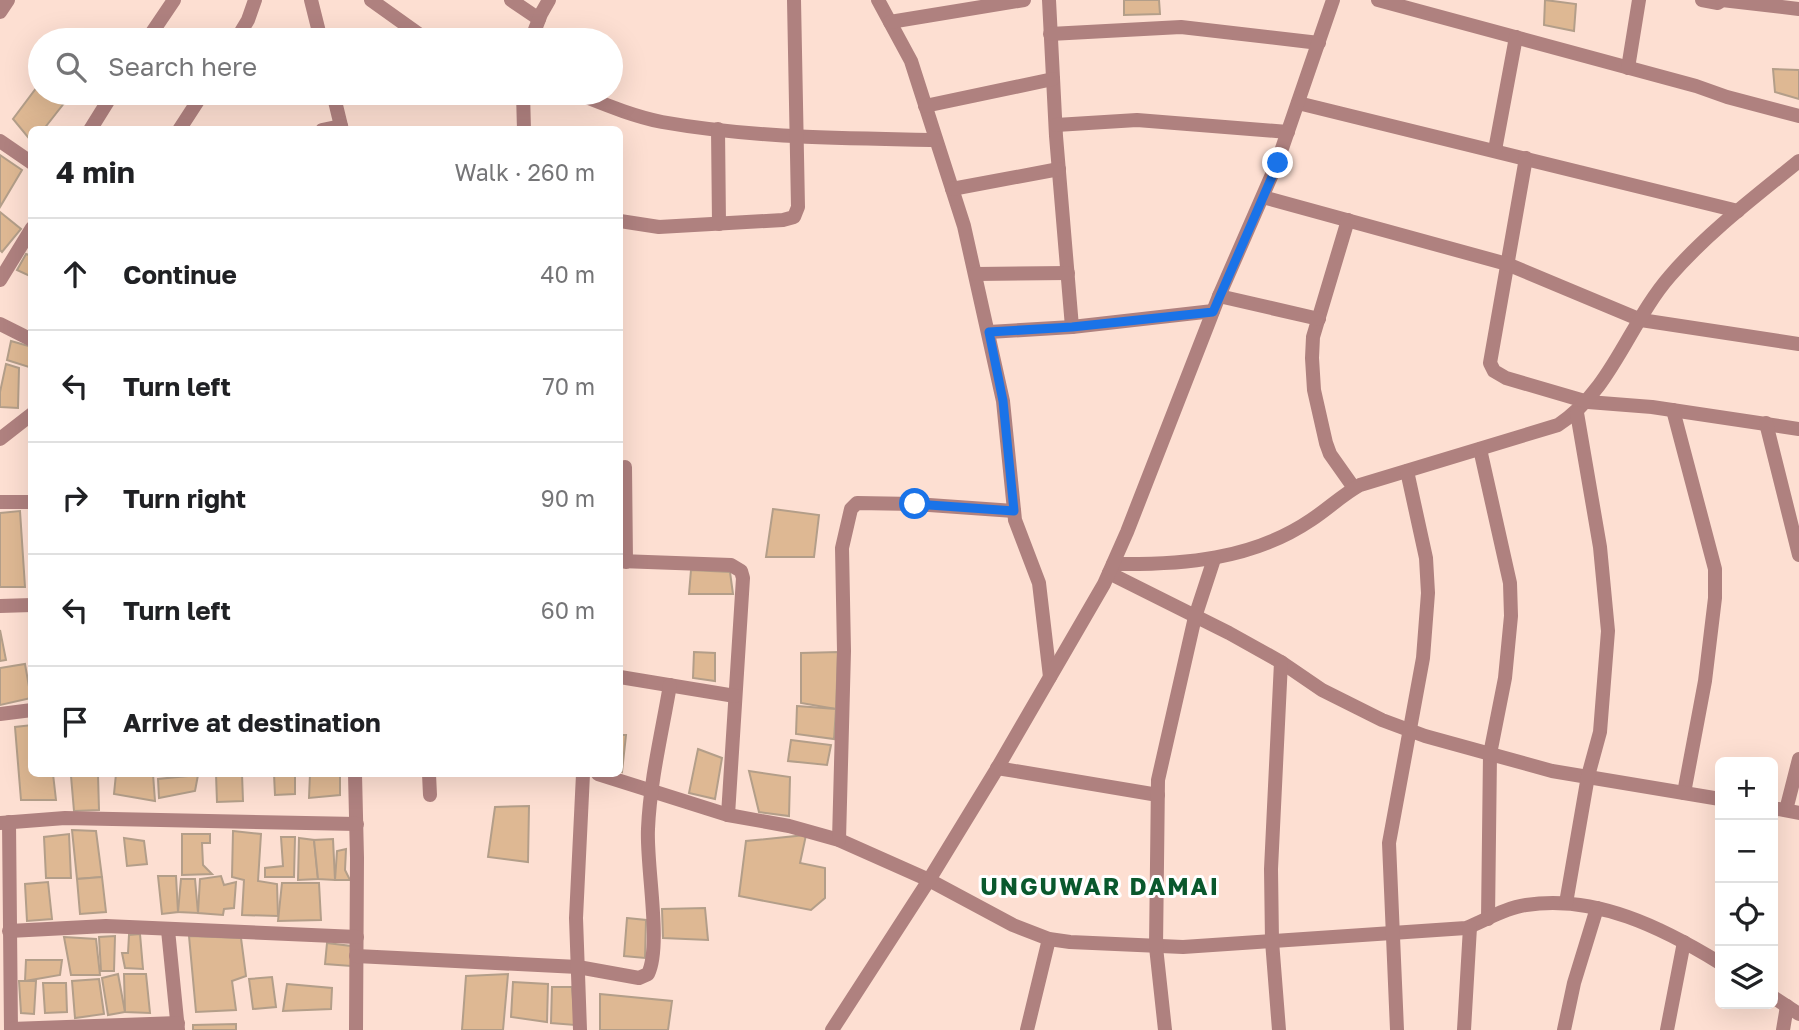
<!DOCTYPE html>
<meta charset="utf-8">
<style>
:root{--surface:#fff;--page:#f2f2f2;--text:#202124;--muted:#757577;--line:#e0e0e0}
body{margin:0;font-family:"Golos Text",sans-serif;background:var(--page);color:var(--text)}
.controls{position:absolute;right:21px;bottom:21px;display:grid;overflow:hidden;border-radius:10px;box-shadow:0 7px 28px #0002}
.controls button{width:63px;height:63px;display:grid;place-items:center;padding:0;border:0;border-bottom:2px solid var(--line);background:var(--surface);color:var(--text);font:35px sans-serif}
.stop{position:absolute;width:21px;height:21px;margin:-16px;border:5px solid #1a73e8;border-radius:50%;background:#fff}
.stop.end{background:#1a73e8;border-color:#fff;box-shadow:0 2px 7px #0008}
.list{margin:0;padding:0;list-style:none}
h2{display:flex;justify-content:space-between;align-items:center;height:91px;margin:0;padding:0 28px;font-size:30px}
h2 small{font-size:23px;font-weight:400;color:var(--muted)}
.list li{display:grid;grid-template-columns:46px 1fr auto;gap:21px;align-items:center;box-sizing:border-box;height:112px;padding:0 28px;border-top:2px solid var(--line)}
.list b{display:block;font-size:26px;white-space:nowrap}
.list em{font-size:23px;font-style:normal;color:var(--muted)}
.icon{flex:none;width:38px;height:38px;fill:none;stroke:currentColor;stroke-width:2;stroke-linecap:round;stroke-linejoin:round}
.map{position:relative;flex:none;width:1799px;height:1030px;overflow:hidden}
.search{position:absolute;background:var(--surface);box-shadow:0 7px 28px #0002;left:28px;top:28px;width:595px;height:77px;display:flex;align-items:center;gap:18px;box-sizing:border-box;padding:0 24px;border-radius:38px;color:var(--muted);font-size:26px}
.panel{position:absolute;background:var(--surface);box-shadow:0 7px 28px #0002;left:28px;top:126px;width:595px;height:651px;border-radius:10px}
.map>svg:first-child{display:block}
.building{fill:#deb893;stroke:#b39e89;stroke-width:2}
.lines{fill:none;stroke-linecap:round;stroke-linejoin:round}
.minor{stroke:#af817f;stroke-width:14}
.route{stroke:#1a73e8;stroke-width:9}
.labels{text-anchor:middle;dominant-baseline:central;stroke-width:6;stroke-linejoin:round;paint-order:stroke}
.district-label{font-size:24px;font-weight:bold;letter-spacing:2px;fill:#0a582d;stroke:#fff}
</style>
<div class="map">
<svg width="1799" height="1030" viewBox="0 0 1799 1030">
<rect width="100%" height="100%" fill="#fddfd2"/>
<g class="building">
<path d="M1124,0h35l1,14 -36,1z"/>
<path d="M1545,0l31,4 -2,27 -30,-6z"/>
<path d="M1773,69l26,1v29l-24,-7z"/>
<path d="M40,83v10h32l-29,37h-11v12l-19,-23z"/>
<path d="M0,155l22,15 -22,37z"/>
<path d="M0,212l21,17 -19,23 -2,-2z"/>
<path d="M26,254l6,2v21l-15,-7z"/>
<path d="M11,341l21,6v21l-25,-8z"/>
<path d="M6,364l13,4 -1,40 -18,-1v-15z"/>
<path d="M773,509l46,6 -5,42h-48z"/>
<path d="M20,511l5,76h-25v-74z"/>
<path d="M691,570l39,2 3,22h-44z"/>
<path d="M0,630l6,30 -6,1z"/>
<path d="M694,652l21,1v28l-22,-3z"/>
<path d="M838,652l-2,57 -35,-6v-50z"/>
<path d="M25,664l6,34 -31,7v-37z"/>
<path d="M797,706l39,3 -2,30 -38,-5z"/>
<path d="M32,725v49h21l3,26h-35l-6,-73z"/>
<path d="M620,735h6l-4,37 -2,-1z"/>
<path d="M791,740l40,5 -4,20 -39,-4z"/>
<path d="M698,749l24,9 -7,41 -26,-6z"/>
<path d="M749,771l41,6 -1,39 -30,-4z"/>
<path d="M116,774h37l2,27 -41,-7z"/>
<path d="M216,774h26l1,27 -26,1z"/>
<path d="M274,774h21v20l-20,1z"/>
<path d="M310,774h30v21l-31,3z"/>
<path d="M98,775l1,35 -25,1 -3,-35z"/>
<path d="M198,775l-3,16 -36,7 -1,-19z"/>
<path d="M529,806l-1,56 -40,-5 7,-50z"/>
<path d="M72,830l24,1 6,46 -25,2z"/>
<path d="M233,831l28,3 -3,47 19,3 1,32 -36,-1 2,-35 -12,-3z"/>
<path d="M69,834l2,44h-25l-2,-41z"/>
<path d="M182,834h28v9h-8l1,22 9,9 -30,1z"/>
<path d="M806,835l-6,28 25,5v30l-14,12 -72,-14 7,-55z"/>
<path d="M281,837h14l-1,40h-29v-9l18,-2z"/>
<path d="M124,838l20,3 3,23 -20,2z"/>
<path d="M299,838l15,2 4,39 -20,1z"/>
<path d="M333,839l2,41 -17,-1 -4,-39z"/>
<path d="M346,849l-1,21 5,10h-15l2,-29z"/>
<path d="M158,876h18l2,36 -16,2z"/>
<path d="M221,876l3,9 12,-3 -2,26 -10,1 -1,6 -25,-2 2,-34z"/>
<path d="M102,877l4,35 -26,2 -3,-35z"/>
<path d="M181,879h14l3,34 -20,-1z"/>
<path d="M48,882l4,37 -25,2 -2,-37z"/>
<path d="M282,883h37l2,37 -43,1z"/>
<path d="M705,908l3,32 -45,-2 -1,-29z"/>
<path d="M627,918l19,2 -1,38 -21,-2z"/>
<path d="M140,934l3,35 -18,-1 -3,-15h6l1,-18z"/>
<path d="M115,936l-1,35h-13l-2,-34z"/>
<path d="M189,936l52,2 5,38 -14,5 4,29 -40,2z"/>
<path d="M64,937l32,2 4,36h-29z"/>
<path d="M327,943l24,3v20l-26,-2z"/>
<path d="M26,960h36l-2,15 -35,6z"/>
<path d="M118,974l7,38 -17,3 -6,-37z"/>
<path d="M124,974h22l4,39 -25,-1z"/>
<path d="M508,974l-5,56h-41l4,-54z"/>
<path d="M272,977l4,30 -23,2 -4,-30z"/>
<path d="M99,979l5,35 -29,4 -3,-37z"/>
<path d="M19,981h17l-2,33 -13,-1z"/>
<path d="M513,982l35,2 -1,38 -36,-5z"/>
<path d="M43,983h23l1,29 -22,1z"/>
<path d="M287,984l45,4 -1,21 -48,2z"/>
<path d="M552,987h20l3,38 -24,-2z"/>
<path d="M600,994l72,7 -4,29h-68z"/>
<path d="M236,1024v6h-43v-5z"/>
</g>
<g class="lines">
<g class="minor">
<path d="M311,0l10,40"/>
<path d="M371,0l56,40"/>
<path d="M511,0l28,19"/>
<path d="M878,0l33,61 53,165 39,175 12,119 24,63 11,94"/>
<path d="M1049,0l7,136 16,191"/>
<path d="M1378,0l318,86 31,11 72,19"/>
<path d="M1702,0l16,3 4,-3"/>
<path d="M1722,0l77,9"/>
<path d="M0,12l8,-12"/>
<path d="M890,22l134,-22"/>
<path d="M1050,34l131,-7 138,16"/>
<path d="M147,40l27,-40"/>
<path d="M236,40l12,-20 7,-20"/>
<path d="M531,40l10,-26 8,-14"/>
<path d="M1628,68l11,-68"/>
<path d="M333,93l9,37"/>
<path d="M523,93l1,37"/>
<path d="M576,93c28,11 56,23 86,29 90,16 182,16 274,18"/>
<path d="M396,97l18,-4"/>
<path d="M1298,103l440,108"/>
<path d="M925,106l128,-27"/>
<path d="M1056,125l81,-5 151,12"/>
<path d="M718,129l1,95"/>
<path d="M90,130l23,-37"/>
<path d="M179,130l24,-37"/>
<path d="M322,130l19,-4"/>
<path d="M0,141l32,22"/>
<path d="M1495,150l21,-113"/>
<path d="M1526,158l-36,205 4,8 12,7 82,24 64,5 147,22"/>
<path d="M952,189l107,-20"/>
<path d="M1263,197l244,67 134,56 158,24"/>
<path d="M1348,220l-35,117 -1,21 2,32 12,53 4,11 24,34"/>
<path d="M620,221l39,6 124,-7 11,-3 4,-10 -4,-207"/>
<path d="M976,274l92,-1"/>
<path d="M0,280l32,-52"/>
<path d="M1219,296l100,23"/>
<path d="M0,324l32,16"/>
<path d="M989,332l83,-5 141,-16"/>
<path d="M1673,410l42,159v29l-10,83 -21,112"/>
<path d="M1766,423l33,132"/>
<path d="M0,439l32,-25"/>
<path d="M1480,449l30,134 1,33 -6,62 -15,76 -2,165"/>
<path d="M625,467l1,95"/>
<path d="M0,502h32"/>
<path d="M620,561l111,4 10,6 2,7 -15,237"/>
<path d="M1113,564c69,1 139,-4 198,-44 17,-11 31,-25 49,-35l198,-60c54,-35 71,-102 112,-149 37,-43 86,-80 129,-115"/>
<path d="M1109,573l120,60 52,29 41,28 60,30 43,16 127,35 168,28"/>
<path d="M0,606l32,-1"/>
<path d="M620,677l115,19"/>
<path d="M0,714l32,-4"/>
<path d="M997,768l161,27"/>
<path d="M355,774l2,84 -1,172"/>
<path d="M429,774l1,21"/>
<path d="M598,774l130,41 61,11 50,14 90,40 84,45 36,14 21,3 113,5 283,-19c20,-8 39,-20 60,-23 69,-11 137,23 194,58"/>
<path d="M1773,808l26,5"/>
<path d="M1786,810l13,-51"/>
<path d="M9,822l2,208"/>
<path d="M0,823l65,-5 292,6"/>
<path d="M839,840l5,-189 -2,-103 9,-39 6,-6 58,1 99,7"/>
<path d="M1566,903l22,-127 12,-44 8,-101 -8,-84 -23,-134"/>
<path d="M168,930l10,100"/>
<path d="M9,931l97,-5 251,11"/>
<path d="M356,956l222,11 61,11 9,-4c14,-29 -2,-109 0,-145 2,-48 14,-97 22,-144"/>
<path d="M1773,997l26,17"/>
<path d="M11,1029l167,-6"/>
<path d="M580,1030l-4,-112 7,-144"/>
<path d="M832,1030l97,-150 66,-108 109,-188 23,-52 92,-236 58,-133 56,-163"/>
<path d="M1027,1030l22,-91"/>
<path d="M1165,1030l-9,-83 2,-167 37,-163 19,-58"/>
<path d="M1279,1030l-7,-89 -1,-72 10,-207"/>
<path d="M1397,1030l-8,-187 34,-185 5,-65 -2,-35 -19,-87"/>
<path d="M1464,1030l6,-103"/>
<path d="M1564,1030l10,-47 23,-75"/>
<path d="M1667,1030l17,-88"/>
<path d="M1783,1030l4,-24"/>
</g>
</g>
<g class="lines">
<path class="route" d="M915,504l99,7 -11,-110 -14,-69 83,-5 141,-15 65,-149"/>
</g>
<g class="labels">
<g class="district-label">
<text x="1100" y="885">UNGUWAR DAMAI</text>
</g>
</g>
</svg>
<div class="controls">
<button>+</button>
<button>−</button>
<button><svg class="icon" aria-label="locate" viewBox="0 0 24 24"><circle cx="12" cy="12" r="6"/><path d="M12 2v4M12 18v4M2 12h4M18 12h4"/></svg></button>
<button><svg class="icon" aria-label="layers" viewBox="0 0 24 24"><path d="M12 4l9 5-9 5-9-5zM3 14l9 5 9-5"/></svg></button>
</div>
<div class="stop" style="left:915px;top:504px"></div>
<div class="stop end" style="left:1278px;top:163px"></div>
<div class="search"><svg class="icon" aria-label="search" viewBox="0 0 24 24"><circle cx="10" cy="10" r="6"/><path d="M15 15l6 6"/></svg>Search here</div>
<section class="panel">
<h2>4 min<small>Walk · 260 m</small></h2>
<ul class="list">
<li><svg class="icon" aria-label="ahead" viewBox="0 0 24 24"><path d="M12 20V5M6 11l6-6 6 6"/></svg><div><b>Continue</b></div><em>40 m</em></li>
<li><svg class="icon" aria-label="left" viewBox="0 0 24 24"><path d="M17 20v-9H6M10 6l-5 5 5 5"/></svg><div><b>Turn left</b></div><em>70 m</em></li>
<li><svg class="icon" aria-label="right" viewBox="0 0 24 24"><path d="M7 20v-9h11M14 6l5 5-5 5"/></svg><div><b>Turn right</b></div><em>90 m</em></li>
<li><svg class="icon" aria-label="left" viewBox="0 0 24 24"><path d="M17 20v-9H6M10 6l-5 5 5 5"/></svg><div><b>Turn left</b></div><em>60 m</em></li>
<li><svg class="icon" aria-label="arrive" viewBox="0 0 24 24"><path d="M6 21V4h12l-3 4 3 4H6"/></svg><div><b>Arrive at destination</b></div></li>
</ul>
</section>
</div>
